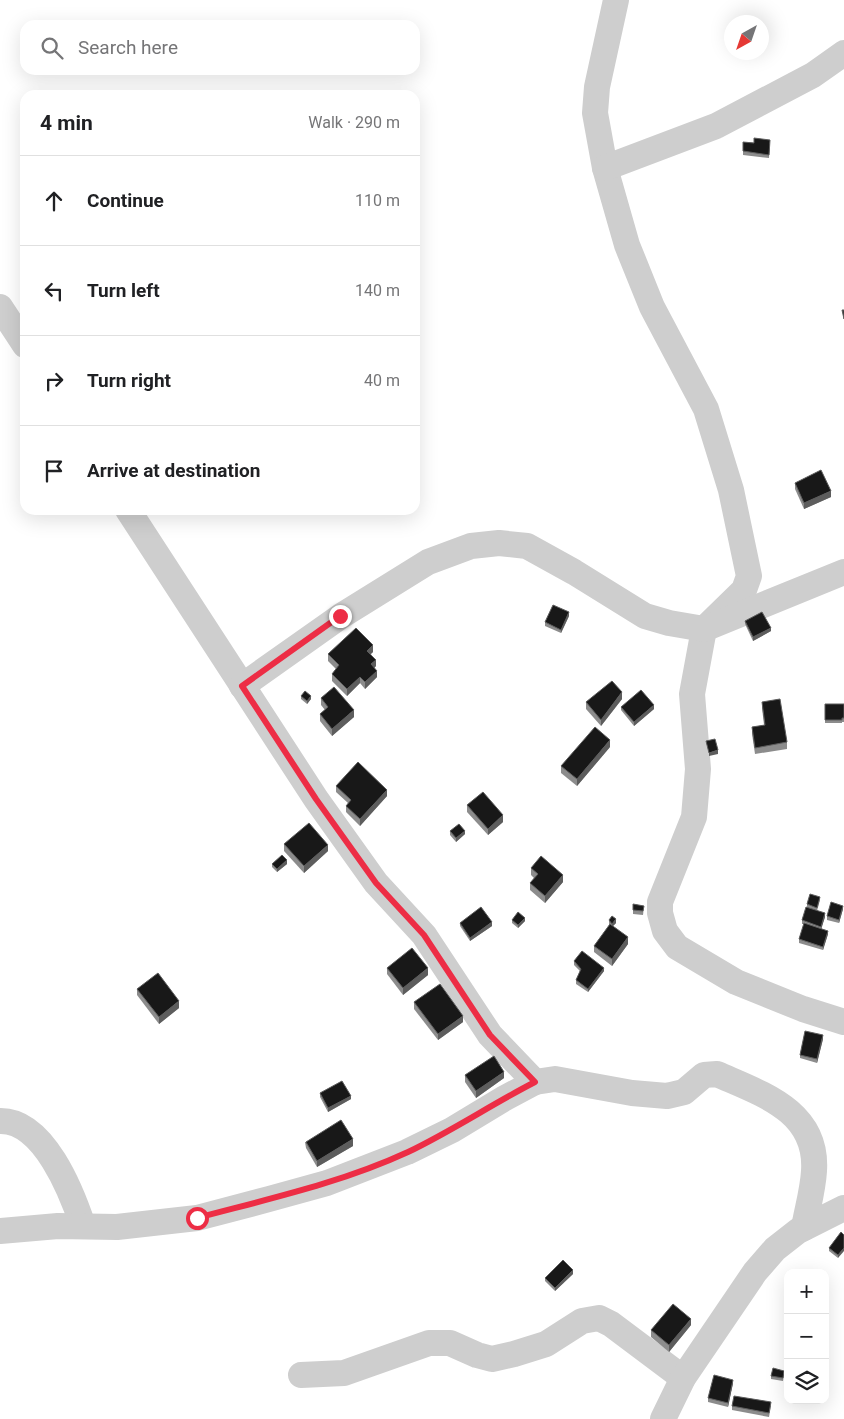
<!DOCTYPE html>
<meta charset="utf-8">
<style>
:root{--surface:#fff;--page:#f6f6f6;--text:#202124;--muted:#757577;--line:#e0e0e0}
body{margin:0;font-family:Roboto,sans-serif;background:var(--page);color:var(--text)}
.controls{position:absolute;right:15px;bottom:15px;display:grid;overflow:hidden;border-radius:10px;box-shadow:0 5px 20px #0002}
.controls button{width:45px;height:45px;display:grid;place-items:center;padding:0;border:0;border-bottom:1px solid var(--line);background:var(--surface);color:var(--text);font:25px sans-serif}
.compass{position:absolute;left:724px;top:15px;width:45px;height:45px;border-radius:50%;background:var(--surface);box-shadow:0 5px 20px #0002;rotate:220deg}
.stop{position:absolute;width:15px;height:15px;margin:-11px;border:4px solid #ed2d45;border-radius:50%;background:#fff}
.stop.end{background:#ed2d45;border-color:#fff;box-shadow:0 1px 5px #0008}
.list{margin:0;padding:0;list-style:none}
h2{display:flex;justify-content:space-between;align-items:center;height:65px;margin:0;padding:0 20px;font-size:21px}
h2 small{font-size:16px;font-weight:400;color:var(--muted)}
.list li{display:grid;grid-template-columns:32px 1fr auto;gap:15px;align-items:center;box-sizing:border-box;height:90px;padding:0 20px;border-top:1px solid var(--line)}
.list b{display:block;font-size:19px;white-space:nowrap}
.list em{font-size:16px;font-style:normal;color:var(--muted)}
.icon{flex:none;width:28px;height:28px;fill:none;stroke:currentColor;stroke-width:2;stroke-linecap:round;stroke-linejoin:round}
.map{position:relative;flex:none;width:844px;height:1419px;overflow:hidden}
.search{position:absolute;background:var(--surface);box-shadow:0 5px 20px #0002;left:20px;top:20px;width:400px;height:55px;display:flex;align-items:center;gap:12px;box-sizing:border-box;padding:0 18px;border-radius:15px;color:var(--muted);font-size:19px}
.panel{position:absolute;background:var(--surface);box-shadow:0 5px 20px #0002;left:20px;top:90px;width:400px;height:425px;border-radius:15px}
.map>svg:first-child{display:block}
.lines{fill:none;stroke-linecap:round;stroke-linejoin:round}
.minor{stroke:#cecece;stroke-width:26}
.wall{fill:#8c8c8c}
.shaded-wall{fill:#5d5d5d}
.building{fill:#181818;stroke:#5d5d5d}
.route{stroke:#ed2d45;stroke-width:6}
</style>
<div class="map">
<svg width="844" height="1419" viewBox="0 0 844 1419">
<rect width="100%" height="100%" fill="#fff"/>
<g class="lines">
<g class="minor">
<path d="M616,0l-19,87 -2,26 10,55 22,77 25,62 54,102 25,81 18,86 -5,14 -40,39 -12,65 6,75 -4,48 -34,85v11l5,18 12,16 59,35 67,27 41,13"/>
<path d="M605,168l111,-42 97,-51 31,-22"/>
<path d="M0,307l25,38"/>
<path d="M128,510l188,289 60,84 48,52 66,100 45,47"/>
<path d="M242,686l99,-70 87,-54 43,-16 28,-3 28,3 47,26 71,44 24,7 35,6 140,-57"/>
<path d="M0,1121c44,-1 72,72 83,105"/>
<path d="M0,1231l58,-5 59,1 80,-9 72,-19 58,-16 80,-31 45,-22 53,-32 30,-16 20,-3 77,14 35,3 17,-4 20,-17 13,-1c45,20 101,37 97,97 -1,19 -7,39 -10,57"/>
<path d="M301,1375l43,-2 85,-30h21l27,12 15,4 22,-5 32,-10 36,-23 17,-3 12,6 72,54"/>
<path d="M663,1419l20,-41 72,-106 20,-23 23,-18 46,-23"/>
</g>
</g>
<g class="wall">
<path d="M743,142l27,2 -1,14 -26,-3z"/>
<path d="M795,483l36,14 -27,12 -9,-20z"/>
<path d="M569,616l-8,17 -16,-7v-4z"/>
<path d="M745,621l26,10 -18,10 -8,-17z"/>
<path d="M373,652l-2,2 5,12 -2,2 3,9 -12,12 -5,-6 -13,13 -15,-15v-7l4,-5 -8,-8v-7z"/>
<path d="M301,696l10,3 -4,5 -6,-5z"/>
<path d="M321,698l33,19 -22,19 -12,-15v-7l5,-4 -4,-5z"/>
<path d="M622,699l-21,27 -15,-17v-7z"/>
<path d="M762,702l25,40v7l-32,5 -3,-20v-7l12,-2 -2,-17z"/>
<path d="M825,704h19v18h-2v1h-17z"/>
<path d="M621,707l33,2 -20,17 -13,-16z"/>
<path d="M610,747l-33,39 -16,-13v-7z"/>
<path d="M336,786l51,10 -27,30 -14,-14v-6l2,-3 -12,-11z"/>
<path d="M467,805l36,17 -15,13 -21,-23z"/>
<path d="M450,831l15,3 -9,8 -6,-7z"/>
<path d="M284,844l44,7 -24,22 -20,-22z"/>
<path d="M272,864h15l-10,8 -5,-5z"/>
<path d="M531,868l32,14 -18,21 -15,-13v-7l4,-5 -3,-3z"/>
<path d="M820,900l-3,11 8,6 -4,11 7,6 -5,16 -24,-7v-4l5,-15h-2v-4l5,-12v-4z"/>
<path d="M633,904l11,2 -1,9 -10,-1z"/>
<path d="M843,909l-4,14 -12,-3v-4z"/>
<path d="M512,920l13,1 -7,7 -6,-5z"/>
<path d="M609,920l7,3 -3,3 15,18 -16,22 -18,-14v-6l16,-22h-1z"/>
<path d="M460,923l32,3 -22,15 -10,-15z"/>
<path d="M574,961l30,10 -16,21 -12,-8v-4l4,-9 -6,-6z"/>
<path d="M387,968l41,7 -25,20 -16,-21z"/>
<path d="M137,989l42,19 -20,16 -22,-29z"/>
<path d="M414,1002l49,20 -25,18 -24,-31z"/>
<path d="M823,1039l-6,24 -17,-5v-3z"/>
<path d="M465,1075l39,3 -28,20 -11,-16z"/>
<path d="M320,1093l31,6 -23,13 -8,-15z"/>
<path d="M305,1142l48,4 -36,21 -11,-19z"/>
<path d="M841,1232l-3,26 -9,-7v-3z"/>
<path d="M573,1274l-18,17 -10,-10v-3z"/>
<path d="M691,1325l-22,27 -18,-15v-7z"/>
<path d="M784,1374l-1,7 -12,-2v-3z"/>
<path d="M733,1383l-5,24 -20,-5v-4z"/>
<path d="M732,1406h39l-2,11 -37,-7z"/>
</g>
<g class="shaded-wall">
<path d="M831,491v6l-27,12v-6z"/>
<path d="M569,612v4l-8,17v-3z"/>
<path d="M771,628v3l-18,10v-4z"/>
<path d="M373,645v7l-6,5v-6z"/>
<path d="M376,660v6l-5,5v-7z"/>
<path d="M377,671v6l-12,12v-7z"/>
<path d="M360,677v6l-13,13v-7z"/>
<path d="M622,692v7l-21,27v-6z"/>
<path d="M311,696v3l-4,5v-3z"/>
<path d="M654,705v4l-20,17v-4z"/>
<path d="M354,710v7l-22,19v-7z"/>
<path d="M610,740v7l-33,39v-7z"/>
<path d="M718,750v4l-9,2v-3z"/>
<path d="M387,790v6l-27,30v-7z"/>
<path d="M503,815v7l-15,13v-6z"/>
<path d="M465,831v3l-9,8v-4z"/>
<path d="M328,845v6l-24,22v-7z"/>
<path d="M287,860v4l-10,8v-3z"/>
<path d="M563,875v7l-18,21v-7z"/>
<path d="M843,906v3l-4,14v-3z"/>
<path d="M825,913v4l-4,13v-3z"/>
<path d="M525,918v3l-7,7v-3z"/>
<path d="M616,919v4l-4,4v-3z"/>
<path d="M492,922v4l-22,15v-3z"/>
<path d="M828,931v3l-5,16v-3z"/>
<path d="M628,937v7l-16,22v-7z"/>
<path d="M428,968v7l-25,20v-7z"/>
<path d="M604,968v3l-16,21v-3z"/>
<path d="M179,1001v7l-20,16v-7z"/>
<path d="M463,1016v6l-25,18v-6z"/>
<path d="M823,1035v4l-6,24v-4z"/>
<path d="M504,1072v6l-28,20v-7z"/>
<path d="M351,1096v3l-23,13v-4z"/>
<path d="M353,1139v7l-36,21v-6z"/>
<path d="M844,1248v3l-6,7v-3z"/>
<path d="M573,1270v4l-18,17v-3z"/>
<path d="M691,1319v6l-22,27v-7z"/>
<path d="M733,1380v3l-5,24v-4z"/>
</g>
<g class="building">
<path d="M754,138l16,2 -1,15 -26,-4v-9l11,1z"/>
<path d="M842,310h2v9z"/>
<path d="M821,470l10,21 -27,12 -9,-20z"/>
<path d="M553,605l16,7 -8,18 -16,-8z"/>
<path d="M762,612l9,16 -18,9 -8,-16z"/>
<path d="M356,628l17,17 -6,6 9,9 -5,4 6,7 -12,11 -5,-5 -13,12 -15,-15 7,-9 -11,-11z"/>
<path d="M612,681l10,11 -21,28 -15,-18z"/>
<path d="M334,687l20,23 -22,19 -12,-15 8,-7 -7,-9z"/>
<path d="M641,690l13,15 -20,17 -13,-15z"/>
<path d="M305,691l6,5 -4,5 -6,-5z"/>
<path d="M780,699l7,43 -32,6 -3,-21 13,-2 -3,-23z"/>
<path d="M825,704h19v14h-2v2h-17z"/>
<path d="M595,727l15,13 -33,39 -16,-13z"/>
<path d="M715,739l3,11 -9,3 -3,-12z"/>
<path d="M358,762l29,28 -27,29 -14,-13 5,-6 -15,-14z"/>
<path d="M483,792l20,23 -15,14 -21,-24z"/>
<path d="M309,823l19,22 -24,21 -20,-22z"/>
<path d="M459,824l6,7 -9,7 -6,-7z"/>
<path d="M282,855l5,5 -10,9 -5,-5z"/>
<path d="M541,856l22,19 -18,21 -15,-13 8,-9 -7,-6z"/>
<path d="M810,894l10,3 -3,11 -10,-4z"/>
<path d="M831,902l12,4 -4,14 -12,-4z"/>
<path d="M633,904l11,2 -1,5 -10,-1z"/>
<path d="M481,907l11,15 -22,16 -10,-15z"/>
<path d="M806,907l19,6 -4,14 -19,-7z"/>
<path d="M518,912l7,6 -7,7 -6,-5z"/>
<path d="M612,916l4,3 -4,5 -3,-4z"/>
<path d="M804,923l24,8 -5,16 -24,-8z"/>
<path d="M610,924l18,13 -16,22 -18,-13z"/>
<path d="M412,948l16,20 -25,20 -16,-20z"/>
<path d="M582,951l22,17 -16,21 -12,-9 5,-11 -7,-8z"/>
<path d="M158,973l21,28 -20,16 -22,-28z"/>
<path d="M440,984l23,32 -25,18 -24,-32z"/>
<path d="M805,1031l18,4 -6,24 -17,-4z"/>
<path d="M494,1056l10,16 -28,19 -11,-16z"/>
<path d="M342,1081l9,15 -23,12 -8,-15z"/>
<path d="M341,1120l12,19 -36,22 -11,-19z"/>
<path d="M841,1232l3,3v13l-6,7 -9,-7z"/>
<path d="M563,1260l10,10 -18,18 -10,-10z"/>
<path d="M673,1304l18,15 -22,26 -18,-15z"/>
<path d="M773,1368l11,3 -1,7 -12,-2z"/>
<path d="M714,1375l19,5 -5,23 -20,-5z"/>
<path d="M734,1396l37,6 -2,11 -37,-7z"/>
</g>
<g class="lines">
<path class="route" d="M197,1218c71,-19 144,-35 211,-66 44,-21 84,-48 127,-70l-45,-47 -66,-100 -48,-52 -60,-84 -74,-113 98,-70"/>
</g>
</svg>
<div class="controls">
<button>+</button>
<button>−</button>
<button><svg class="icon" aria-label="layers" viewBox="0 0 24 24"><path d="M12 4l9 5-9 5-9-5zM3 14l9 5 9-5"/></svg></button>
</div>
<svg class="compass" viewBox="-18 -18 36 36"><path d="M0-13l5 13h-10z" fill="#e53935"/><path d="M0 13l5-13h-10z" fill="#757577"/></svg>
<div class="stop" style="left:197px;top:1218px"></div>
<div class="stop end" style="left:340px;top:616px"></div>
<div class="search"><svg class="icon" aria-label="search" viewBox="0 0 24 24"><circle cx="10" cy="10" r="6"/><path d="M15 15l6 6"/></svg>Search here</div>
<section class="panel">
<h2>4 min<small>Walk · 290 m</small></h2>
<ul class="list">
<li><svg class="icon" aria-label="ahead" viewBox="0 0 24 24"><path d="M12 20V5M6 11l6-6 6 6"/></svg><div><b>Continue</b></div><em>110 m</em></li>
<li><svg class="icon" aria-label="left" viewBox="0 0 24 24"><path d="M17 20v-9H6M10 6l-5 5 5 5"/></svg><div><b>Turn left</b></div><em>140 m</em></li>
<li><svg class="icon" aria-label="right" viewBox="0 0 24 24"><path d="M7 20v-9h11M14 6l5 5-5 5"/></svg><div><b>Turn right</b></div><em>40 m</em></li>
<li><svg class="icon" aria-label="arrive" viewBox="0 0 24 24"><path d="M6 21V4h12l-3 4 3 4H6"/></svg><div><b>Arrive at destination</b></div></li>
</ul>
</section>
</div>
